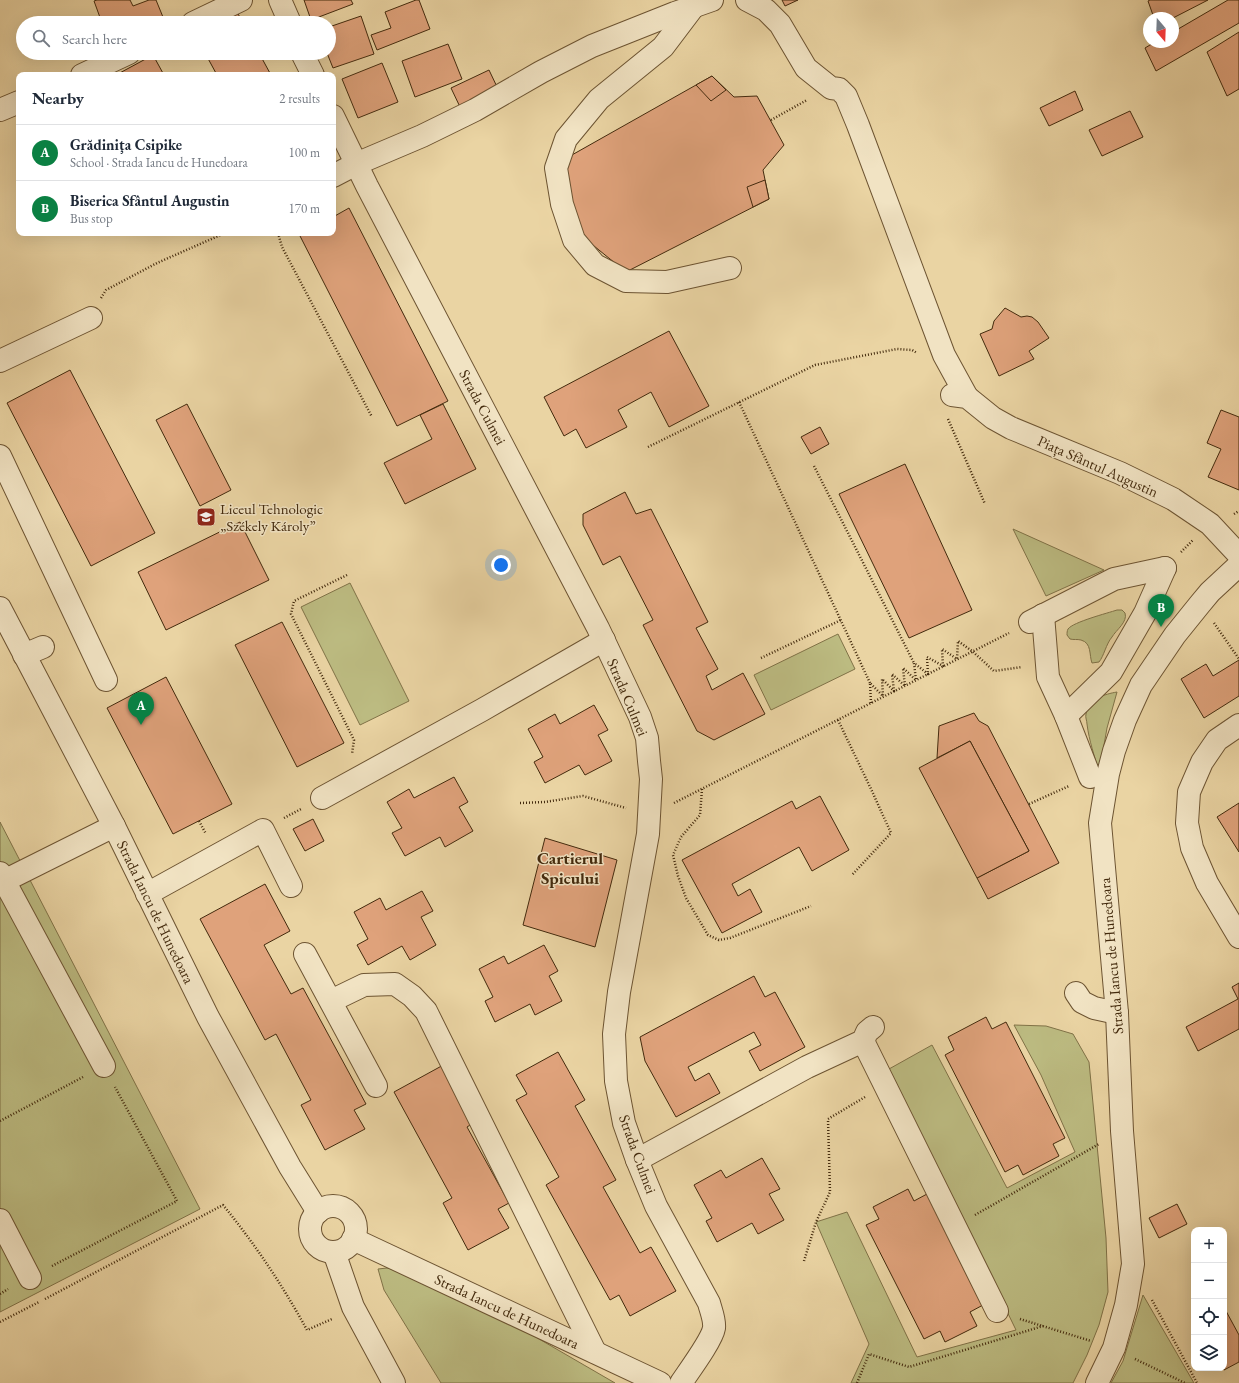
<!DOCTYPE html>
<meta charset="utf-8">
<style>
:root{--surface:#fff;--page:#f2f2f3;--text:#1f2937;--muted:#747a83;--line:#e0e1e3;--accent:#0b8043}
body{margin:0;font-family:"EB Garamond",serif;background:var(--page);color:var(--text)}
.controls{position:absolute;right:12px;bottom:12px;display:grid;overflow:hidden;border-radius:8px;box-shadow:0 4px 16px #0002}
.controls button{width:36px;height:36px;display:grid;place-items:center;padding:0;border:0;border-bottom:1px solid var(--line);background:var(--surface);color:var(--text);font:20px sans-serif}
.compass{position:absolute;left:1143px;top:12px;width:36px;height:36px;border-radius:50%;background:var(--surface);box-shadow:0 4px 16px #0002;rotate:161deg}
.you{position:absolute;left:501px;top:565px;width:14px;height:14px;margin:-10px;border:3px solid #fff;border-radius:50%;background:#1a73e8;box-shadow:0 0 0 6px #1a73e833}
.badge{display:grid;place-items:center;width:26px;height:26px;border-radius:50%;background:var(--accent);color:#fff;font-size:13px;font-weight:700}
.pin{position:absolute;translate:-50% -33px;filter:drop-shadow(0 1px 2px #0008)}
.pin::after{content:'';position:absolute;top:21px;width:14px;height:12px;background:inherit;clip-path:polygon(0 0,100% 0,50% 100%)}
.list{margin:0;padding:0;list-style:none}
h2{display:flex;justify-content:space-between;align-items:center;height:52px;margin:0;padding:0 16px;font-size:17px}
h2 small{font-size:13px;font-weight:400;color:var(--muted)}
.list li{display:grid;grid-template-columns:26px 1fr auto;gap:12px;align-items:center;box-sizing:border-box;height:56px;padding:0 16px;border-top:1px solid var(--line)}
.list b{display:block;font-size:15px;white-space:nowrap}
.list p{margin:0;font-size:13px;white-space:nowrap;color:var(--muted)}
.list em{font-size:13px;font-style:normal;color:var(--muted)}
.icon{flex:none;width:22px;height:22px;fill:none;stroke:currentColor;stroke-width:2;stroke-linecap:round;stroke-linejoin:round}
.map{position:relative;flex:none;width:1239px;height:1383px;overflow:hidden}
.search{position:absolute;background:var(--surface);box-shadow:0 4px 16px #0002;left:16px;top:16px;width:320px;height:44px;display:flex;align-items:center;gap:10px;box-sizing:border-box;padding:0 14px;border-radius:22px;color:var(--muted);font-size:15px}
.panel{position:absolute;background:var(--surface);box-shadow:0 4px 16px #0002;left:16px;top:72px;width:320px;height:164px;border-radius:8px}
.map>svg:first-child{display:block}
.green{fill:#bcbb81;stroke:#807247}
.building{fill:#dfa27b;stroke:#432a0d}
.lines{fill:none;stroke-linecap:round;stroke-linejoin:round}
.minor-casing{stroke:#6d5432;stroke-width:24}
.path{stroke:#432a0d;stroke-width:2.5;stroke-dasharray:1 2;stroke-linecap:butt}
.minor{stroke:#f1e3c3;stroke-width:22}
.labels{text-anchor:middle;dominant-baseline:central;stroke-width:3;stroke-linejoin:round;paint-order:stroke}
.street-label{font-size:15px;fill:#432a0d;stroke:#f1e3c3}
.poi-label{font-size:15px;fill:#432a0d;stroke:#f1e3c3;text-anchor:start}
.quarter-label{font-size:17px;font-weight:bold;fill:#432a0d;stroke:#f1e3c3}
</style>
<div class="map">
<svg width="1239" height="1383" viewBox="0 0 1239 1383">
<rect width="100%" height="100%" fill="#ead4a3"/>
<filter id="stains"><feTurbulence type="fractalNoise" baseFrequency=".005" numOctaves="4"/><feColorMatrix values="0 0 0 0 .2 0 0 0 0 .09 0 0 0 0 .02 0 0 0 .5 -.17"/></filter>
<radialGradient id="worn" r=".72"><stop offset=".6" stop-color="#630" stop-opacity="0"/><stop offset="1" stop-color="#630" stop-opacity=".3"/></radialGradient>
<g class="green">
<path d="M1013,529l91,41 -58,26z"/>
<path d="M350,583l59,118 -49,24 -59,-118z"/>
<path d="M1117,610h5l3,3c3,9 -9,17 -13,24 -6,7 -8,19 -13,25l-7,1c-3,-8 0,-20 -11,-23 -4,-1 -7,0 -11,-1l-3,-4c0,-2 0,-4 1,-6 5,-7 40,-16 49,-19z"/>
<path d="M838,634l17,35 -84,41 -17,-35z"/>
<path d="M1117,692l-10,36 -8,45c-4,-16 -10,-32 -12,-49 0,-3 -2,-7 -1,-10 2,-15 19,-20 31,-22z"/>
<path d="M0,822l200,387 -200,103z"/>
<path d="M1014,1025l32,1 27,8 16,28 17,176 2,54 -9,33 -12,30 -14,28h-222l18,-39 -53,-122 31,-10 70,145 99,-27 -127,-261 43,-24 75,143 68,-36 -34,-77z"/>
<path d="M387,1268l18,3 91,43 119,69h-174l-57,-93 -6,-21z"/>
<path d="M1143,1295l51,88h-83l12,-22z"/>
</g>
<g class="building">
<path d="M97,0h33l3,6 16,-6h7l9,22 -63,1 -8,-22z"/>
<path d="M304,0h47l2,4 -42,16z"/>
<path d="M416,0h3l11,29 -53,21 -6,-15 20,-7 -6,-16z"/>
<path d="M782,0h16l-13,6z"/>
<path d="M1150,0h58l-35,18h-19l-6,-17z"/>
<path d="M1228,0h11v23l-83,48 -11,-23 10,-6h18v-10z"/>
<path d="M236,10l7,13h-30z"/>
<path d="M361,16l13,38 -41,14 -6,-15h2v-26z"/>
<path d="M1239,32v57l-12,7 -20,-44z"/>
<path d="M448,44l14,35 -47,18 -13,-36z"/>
<path d="M205,53h54l12,22h-54z"/>
<path d="M153,55l11,20h-48z"/>
<path d="M382,63l16,39 -40,16 -16,-39z"/>
<path d="M489,70l10,21 -38,18 -10,-21z"/>
<path d="M712,76l22,21 23,-1 27,49 -21,25 6,29 -143,73 -48,-39 -15,-73z"/>
<path d="M712,76l14,14 -15,11 -15,-16z"/>
<path d="M1075,91l8,19 -34,16 -9,-18z"/>
<path d="M1130,111l13,26 -41,19 -13,-26z"/>
<path d="M765,180l4,19 -16,8 -6,-20z"/>
<path d="M349,208l99,193 -51,25 -98,-192 34,-1v-16z"/>
<path d="M1005,308l16,9 6,-1 5,1 6,5 11,16 -20,13 5,8 -35,17 -19,-42 12,-5 2,-8z"/>
<path d="M669,331l40,75 -40,21 -18,-35 -33,18 9,17 -41,21 -10,-19 -12,7 -20,-39z"/>
<path d="M70,370l85,163 -64,33 -84,-163z"/>
<path d="M187,404l44,86 -31,16 -44,-86z"/>
<path d="M443,404l33,65 -71,35 -21,-41 48,-24 -12,-24z"/>
<path d="M1221,410l18,7v73l-31,-13 13,-28 -14,-6z"/>
<path d="M820,427l9,17 -18,10 -10,-17z"/>
<path d="M905,464l67,146 -63,28 -70,-144z"/>
<path d="M625,492l11,22 15,-5 57,113 -12,6 22,41 -12,7 6,14 31,-17 22,41 -51,26 -17,-9 -54,-106 10,-5 -33,-64 -17,9 -20,-40v-11z"/>
<path d="M240,522l29,58 -103,50 -28,-58z"/>
<path d="M282,622l62,121 -47,24 -62,-122z"/>
<path d="M1239,660v36l-35,22 -23,-39 25,-15 7,12z"/>
<path d="M166,677l66,127 -59,30 -66,-126z"/>
<path d="M594,705l14,25 -10,5 14,26 -27,14 -6,-10 -34,18 -11,-21 9,-5 -15,-28 27,-15 5,10z"/>
<path d="M974,713l5,8 9,5 71,137 -71,36 -11,-21 52,-27 -59,-110 -33,17 2,-32z"/>
<path d="M970,741l59,110 -52,27 -58,-110z"/>
<path d="M454,777l14,25 -9,5 14,24 -28,16 -5,-10 -35,19 -13,-23 10,-5 -15,-26 22,-13 5,9z"/>
<path d="M820,796l29,54 -37,21 -13,-24 -67,37 6,12 12,-7 12,23 -40,21 -40,-73 110,-59 4,8z"/>
<path d="M1239,803v49l-22,-35z"/>
<path d="M313,819l11,22 -19,10 -12,-22z"/>
<path d="M545,838l72,22 -22,87 -72,-22z"/>
<path d="M265,884l25,47 -26,14 27,49 12,-6 63,116 -12,6 11,19 -40,21 -24,-45 10,-5 -35,-66 -11,6 -65,-121z"/>
<path d="M422,891l11,20 -12,6 15,28 -26,15 -8,-14 -34,19 -11,-20 11,-6 -14,-27 26,-14 6,12z"/>
<path d="M544,945l14,26 -9,5 13,25 -27,14 -5,-11 -35,18 -10,-21 8,-4 -14,-28 25,-13 4,8z"/>
<path d="M754,976l11,21 10,-5 30,55 -45,24 -11,-20 12,-6 -7,-13 -66,35 7,14 14,-8 11,20 -44,24 -31,-56 -5,-24z"/>
<path d="M1239,983v46l-41,22 -12,-24 52,-28 -6,-12z"/>
<path d="M986,1017l6,12 14,-7 59,116 -12,6 6,12 -36,19 -5,-10 -13,7 -60,-117 9,-5 -6,-13z"/>
<path d="M558,1052l27,48 -10,6 41,74 -13,7 37,66 11,-6 25,44 -46,25 -11,-21 -9,5 -64,-115 13,-8 -43,-77 11,-6 -11,-19z"/>
<path d="M447,1063l31,57 -11,7 42,76 -11,6 11,19 -41,22 -25,-47 9,-5 -58,-106z"/>
<path d="M762,1158l18,31 -11,5 15,26 -26,14 -6,-11 -35,19 -11,-21 6,-3 -18,-33 27,-15 5,8z"/>
<path d="M908,1189l6,12 13,-7 56,111 -13,7 7,14 -32,16 -5,-11 -16,8 -58,-114 13,-6 -6,-12z"/>
<path d="M1177,1204l10,20 -28,14 -10,-20z"/>
<path d="M1226,1311l13,24v27l-15,8v-58z"/>
</g>
<g class="lines">
<defs>
<g id="minor">
<path d="M280,0l10,23"/>
<path d="M747,0l19,10 14,14 26,44 25,20 8,1 7,7 12,29 86,230 23,42"/>
<path d="M694,6l-31,41 -64,52 -33,40 -10,29 6,36 12,36 21,25 31,16 41,1 63,-14"/>
<path d="M193,23l48,-23"/>
<path d="M302,53l11,22"/>
<path d="M82,75l47,-22"/>
<path d="M0,110l19,-8"/>
<path d="M333,116l34,70 231,442 42,89 7,21 2,23 2,18 -3,55 -29,158 -5,42 2,47 8,42 13,37 19,46 53,97c2,8 6,17 5,25 -2,12 -25,43 -33,55"/>
<path d="M333,176l23,-12 66,-28 53,-26 66,-38 51,-26 83,-33 37,-13"/>
<path d="M0,361l91,-43"/>
<path d="M952,395l15,2 26,21 18,10 109,45 53,26 37,25 29,31"/>
<path d="M0,456l106,224"/>
<path d="M0,608l114,218 94,191 82,150 28,45"/>
<path d="M1043,615l5,62 18,39 24,61"/>
<path d="M1030,622l84,-43 51,-11"/>
<path d="M24,655l19,-8"/>
<path d="M1066,716l45,-44 34,-59 20,-45"/>
<path d="M1239,725l-22,15 -15,22 -13,30 -2,31 5,25 15,35 32,54"/>
<path d="M322,798l160,-88 122,-70"/>
<path d="M0,873l104,193"/>
<path d="M0,883l114,-57"/>
<path d="M147,894l116,-64 28,56"/>
<path d="M305,954l71,132"/>
<path d="M1076,993l6,9 12,6 23,5"/>
<path d="M331,1001l33,-16 31,-1 17,12 14,15 169,341"/>
<path d="M863,1041l134,270"/>
<path d="M637,1160l170,-93 56,-26 4,-9 6,-5"/>
<circle cx="333" cy="1229" r="23"/>
<path d="M0,1220l30,58"/>
<path d="M353,1239l307,144"/>
<path d="M334,1252l19,55 41,76"/>
<path d="M1097,1383l17,-35 12,-43 7,-41 -11,-133 -5,-118 -17,-190 8,-49 6,-23 11,-31 16,-35 34,-50 25,-31 10,-12 29,-27"/>
</g>
</defs>
<use href="#minor" class="minor-casing"/>
<g class="path">
<path d="M771,120l36,-20"/>
<path d="M278,233l4,14 90,170"/>
<path d="M101,298l5,-8 51,-27 68,-30"/>
<path d="M739,402l131,281"/>
<path d="M948,419l37,85"/>
<path d="M648,447l167,-82 82,-16 15,1 5,3"/>
<path d="M814,466l100,197"/>
<path d="M1234,514l5,-3"/>
<path d="M1181,552l12,-12"/>
<path d="M347,575l-53,26 -3,13 63,126 -2,14"/>
<path d="M1214,623l25,36"/>
<path d="M761,658l80,-38"/>
<path d="M871,703l-1,-20 13,13 -1,-17 12,12 -2,-17 13,12 -2,-18 13,12 -2,-17 14,11 -1,-17 16,9 -1,-17 15,10 1,-18 14,10 22,20 28,-4"/>
<path d="M838,720l33,69 20,44 -39,42"/>
<path d="M702,789l-2,26 -19,22 -8,18 5,21 8,22 22,37 11,5 11,-2 81,-32"/>
<path d="M520,803l25,-1 38,-6 43,12"/>
<path d="M674,803l335,-170"/>
<path d="M1029,804l40,-18"/>
<path d="M284,818l17,-9"/>
<path d="M199,821l7,13"/>
<path d="M0,1121l83,-44"/>
<path d="M975,1215l124,-71"/>
<path d="M804,1261l12,-39 14,-30 -2,-73 37,-22"/>
<path d="M52,1266l125,-65 -62,-114"/>
<path d="M0,1294l8,-5"/>
<path d="M45,1299l178,-94c32,39 60,81 84,125l25,-11"/>
<path d="M1152,1300l45,83"/>
<path d="M1020,1319l71,22"/>
<path d="M0,1322l39,-20"/>
<path d="M1135,1359l50,24"/>
<path d="M857,1383l12,-29 40,13 134,-41"/>
</g>
<use href="#minor" class="minor"/>
</g>
<defs>
<symbol id="school-square" viewBox="-11 -11 22 22"><rect x="-9" y="-9" width="18" height="18" rx="4" fill="#8f2418" stroke="#f1e3c3"/><path d="M0-5L7-2L0 1L-7-2ZM-4 1L0 2.5L4 1V4Q0 6-4 4Z" fill="#fff"/></symbol>
</defs>
<g fill-rule="evenodd">
<use href="#school-square" x="195" y="506" width="22" height="22"/>
</g>
<g class="labels">
<g class="street-label">
<text transform="translate(483 407) rotate(62)">Strada Culmei</text>
<text transform="translate(1098 466) rotate(24)">Piața Sfântul Augustin</text>
<text transform="translate(628 697) rotate(67)">Strada Culmei</text>
<text transform="translate(156 912) rotate(64)">Strada Iancu de Hunedoara</text>
<text transform="translate(1111 956) rotate(-95)">Strada Iancu de Hunedoara</text>
<text transform="translate(638 1154) rotate(70)">Strada Culmei</text>
<text transform="translate(507 1311) rotate(25)">Strada Iancu de Hunedoara</text>
</g>
<g class="poi-label">
<text x="220" y="508">Liceul Tehnologic<tspan x="220" dy="17">„Székely Károly”</tspan></text>
</g>
<g class="quarter-label">
<text x="570" y="858">Cartierul<tspan x="570" dy="20">Spicului</tspan></text>
</g>
</g>
<rect width="100%" height="100%" filter="url(#stains)"/>
<rect width="100%" height="100%" fill="url(#worn)"/>
</svg>
<div class="controls">
<button>+</button>
<button>−</button>
<button><svg class="icon" aria-label="locate" viewBox="0 0 24 24"><circle cx="12" cy="12" r="6"/><path d="M12 2v4M12 18v4M2 12h4M18 12h4"/></svg></button>
<button><svg class="icon" aria-label="layers" viewBox="0 0 24 24"><path d="M12 4l9 5-9 5-9-5zM3 14l9 5 9-5"/></svg></button>
</div>
<svg class="compass" viewBox="-18 -18 36 36"><path d="M0-13l5 13h-10z" fill="#e53935"/><path d="M0 13l5-13h-10z" fill="#747a83"/></svg>
<div class="you"></div>
<div class="pin badge" style="left:141px;top:725px">A</div>
<div class="pin badge" style="left:1161px;top:627px">B</div>
<div class="search"><svg class="icon" aria-label="search" viewBox="0 0 24 24"><circle cx="10" cy="10" r="6"/><path d="M15 15l6 6"/></svg>Search here</div>
<section class="panel">
<h2>Nearby<small>2 results</small></h2>
<ul class="list">
<li><span class="badge">A</span><div><b>Grădiniţa Csipike</b><p>School · Strada Iancu de Hunedoara</p></div><em>100 m</em></li>
<li><span class="badge">B</span><div><b>Biserica Sfântul Augustin</b><p>Bus stop</p></div><em>170 m</em></li>
</ul>
</section>
</div>
